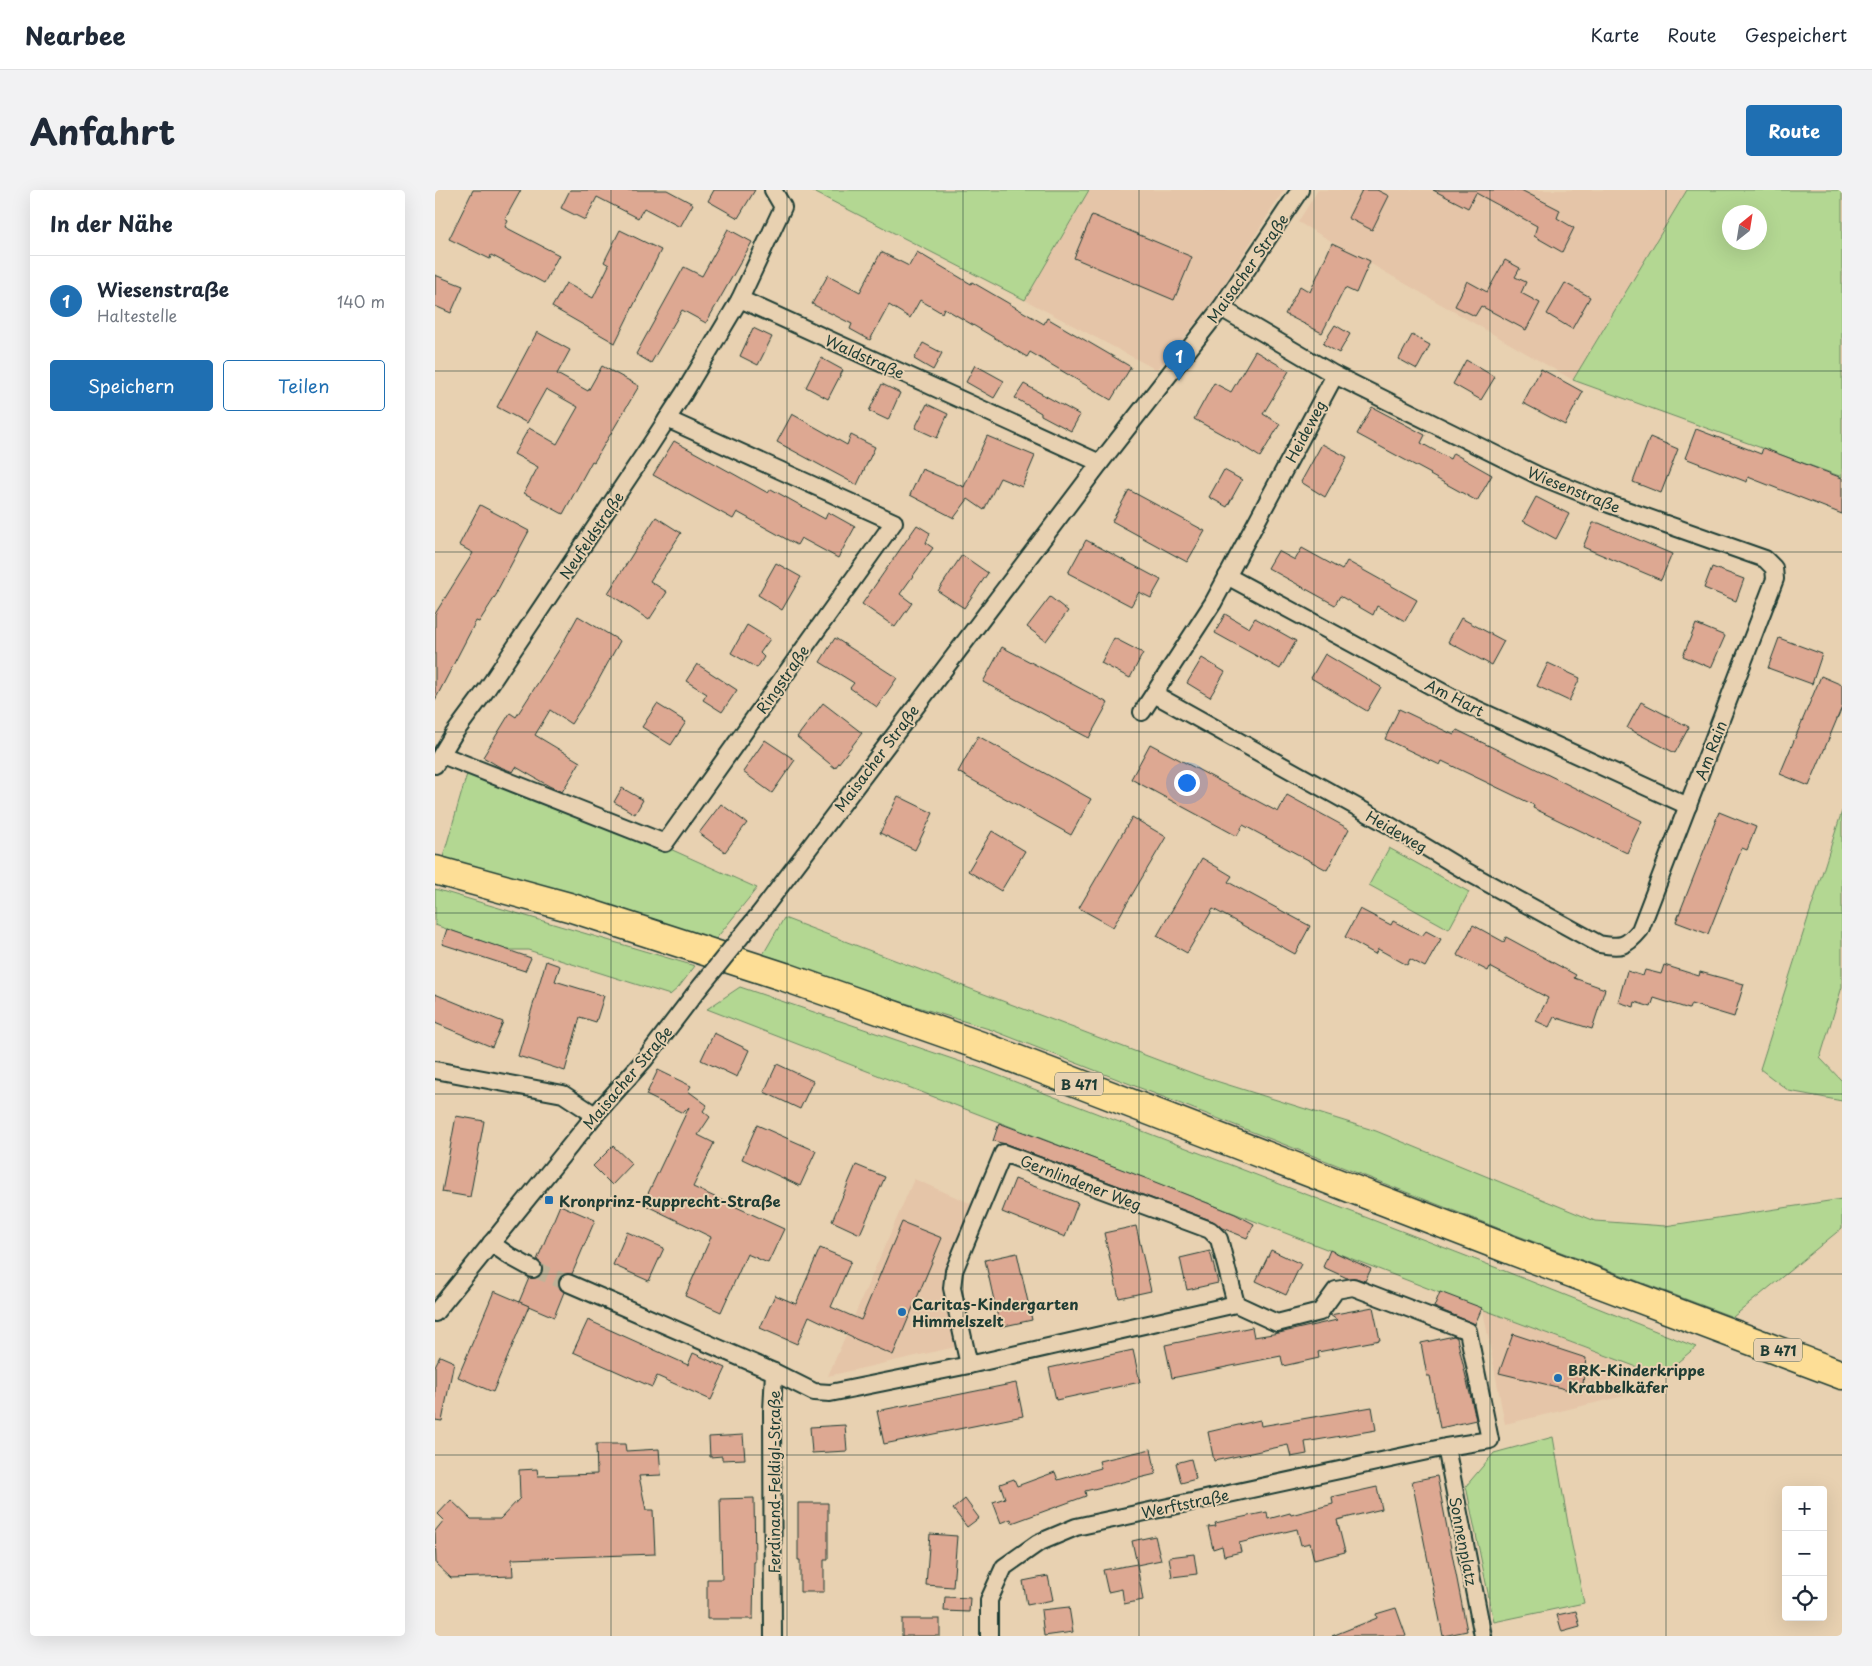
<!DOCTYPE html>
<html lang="de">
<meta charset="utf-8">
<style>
:root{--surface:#fff;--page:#f2f2f3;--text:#1f2937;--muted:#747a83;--line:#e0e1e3;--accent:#1f6fb2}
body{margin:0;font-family:"Playpen Sans",sans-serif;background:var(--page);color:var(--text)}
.controls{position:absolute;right:15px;bottom:15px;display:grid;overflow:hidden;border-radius:5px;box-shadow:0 5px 20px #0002}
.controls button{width:45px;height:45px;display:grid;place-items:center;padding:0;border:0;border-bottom:1px solid var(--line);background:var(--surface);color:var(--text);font:25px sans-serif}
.compass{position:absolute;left:1287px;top:15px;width:45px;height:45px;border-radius:50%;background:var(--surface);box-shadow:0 5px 20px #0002;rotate:30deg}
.you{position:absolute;left:751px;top:592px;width:18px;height:18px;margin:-12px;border:4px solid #fff;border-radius:50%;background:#1a73e8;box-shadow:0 0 0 8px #1a73e833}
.badge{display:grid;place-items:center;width:32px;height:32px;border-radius:50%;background:var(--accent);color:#fff;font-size:16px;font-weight:700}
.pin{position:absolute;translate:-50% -41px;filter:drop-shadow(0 1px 2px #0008)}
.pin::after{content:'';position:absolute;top:26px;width:18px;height:15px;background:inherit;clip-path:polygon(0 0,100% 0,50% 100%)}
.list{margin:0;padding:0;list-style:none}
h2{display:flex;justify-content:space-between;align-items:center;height:65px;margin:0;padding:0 20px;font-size:21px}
h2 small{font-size:16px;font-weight:400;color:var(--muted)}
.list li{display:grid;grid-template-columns:32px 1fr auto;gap:15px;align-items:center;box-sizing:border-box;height:90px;padding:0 20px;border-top:1px solid var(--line)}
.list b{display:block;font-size:19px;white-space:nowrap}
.list p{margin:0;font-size:16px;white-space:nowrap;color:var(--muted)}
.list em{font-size:16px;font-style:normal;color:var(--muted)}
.actions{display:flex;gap:10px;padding:15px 20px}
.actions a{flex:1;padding:11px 0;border:1px solid var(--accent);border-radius:5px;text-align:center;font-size:18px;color:var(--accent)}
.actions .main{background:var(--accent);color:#fff}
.icon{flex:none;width:28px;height:28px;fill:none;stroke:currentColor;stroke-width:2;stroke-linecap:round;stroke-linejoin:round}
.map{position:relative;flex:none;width:1407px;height:1446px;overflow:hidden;border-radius:5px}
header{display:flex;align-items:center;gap:30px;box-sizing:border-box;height:70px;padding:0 25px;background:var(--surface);border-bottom:1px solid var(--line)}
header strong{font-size:24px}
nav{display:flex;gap:28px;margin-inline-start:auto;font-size:18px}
.intro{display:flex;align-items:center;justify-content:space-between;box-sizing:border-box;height:120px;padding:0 30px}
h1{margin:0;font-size:35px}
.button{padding:12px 22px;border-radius:5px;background:var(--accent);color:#fff;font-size:18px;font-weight:700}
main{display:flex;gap:30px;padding:0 30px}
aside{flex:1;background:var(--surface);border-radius:5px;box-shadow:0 5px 20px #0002}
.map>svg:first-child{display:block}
.built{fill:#e5c5a8}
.green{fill:#b3d792;stroke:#698a63;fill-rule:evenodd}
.building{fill:#dda892;stroke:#1f3d34}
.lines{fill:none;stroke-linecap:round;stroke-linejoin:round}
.street-tunnel{stroke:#c0b398;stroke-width:16;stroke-dasharray:16 8;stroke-linecap:butt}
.street-casing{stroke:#1f3d34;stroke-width:20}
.highway-casing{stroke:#1f3d34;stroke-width:31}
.street{stroke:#e8d1b1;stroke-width:16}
.highway{stroke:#fdde96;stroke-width:28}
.street-bridge-casing{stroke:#1f3d34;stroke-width:20;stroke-linecap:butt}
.street-bridge{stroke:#e8d1b1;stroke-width:16}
.grid{fill:none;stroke:#1f3d34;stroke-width:1;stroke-opacity:0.55}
.poi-dot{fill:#1f6fb2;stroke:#e8d1b1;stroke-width:2}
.labels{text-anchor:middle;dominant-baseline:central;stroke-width:4;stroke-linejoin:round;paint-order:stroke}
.shield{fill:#e8d1b1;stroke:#5b695a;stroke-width:1}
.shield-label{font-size:14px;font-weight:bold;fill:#1f3d34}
.street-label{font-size:15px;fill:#1f3d34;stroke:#e8d1b1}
.poi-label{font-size:15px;font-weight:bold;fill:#1f3d34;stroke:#e8d1b1;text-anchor:start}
</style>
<header>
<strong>Nearbee</strong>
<nav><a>Karte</a><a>Route</a><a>Gespeichert</a></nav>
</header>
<div class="intro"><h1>Anfahrt</h1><a class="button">Route</a></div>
<main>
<aside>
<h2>In der Nähe<small></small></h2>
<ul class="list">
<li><span class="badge">1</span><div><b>Wiesenstraße</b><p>Haltestelle</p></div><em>140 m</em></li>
</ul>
<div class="actions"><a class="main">Speichern</a><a>Teilen</a></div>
</aside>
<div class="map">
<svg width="1407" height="1446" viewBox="0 0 1407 1446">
<rect width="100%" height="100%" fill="#e8d1b1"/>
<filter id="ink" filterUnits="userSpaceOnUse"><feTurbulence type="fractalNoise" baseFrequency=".02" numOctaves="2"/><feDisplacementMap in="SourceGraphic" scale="10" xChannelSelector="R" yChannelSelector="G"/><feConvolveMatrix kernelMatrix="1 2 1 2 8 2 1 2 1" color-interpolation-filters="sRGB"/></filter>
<g filter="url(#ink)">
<g class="built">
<path d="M654,0h195l-71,112 -56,68 -132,-70z"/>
<path d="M883,0h369l-114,190 -275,-158z"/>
<path d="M479,989l58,25 -28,73 11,70 -127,29z"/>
<path d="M1048,1120l134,50 7,36 -119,28z"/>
</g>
<g class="green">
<path d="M375,0h279l-64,110z"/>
<path d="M1252,0h155v287l-269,-97zM1294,22h30v30h-30z"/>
<path d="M32,584l201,74 89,40 -42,52 -272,-83z"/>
<path d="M1407,621v176l-22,71 22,23v20l-53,-10 -29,-22z"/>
<path d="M954,658l80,44 -20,37 -80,-44z"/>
<path d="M0,699l260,77 -16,21 -9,8 -142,-45h-21l-72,-25z"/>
<path d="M349,728l416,158 176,55 219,90 70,5 177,-27v29l-109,89 -225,-85 -516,-202 -231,-72z"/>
<path d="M305,797l242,82 515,199 199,79 -35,29 -190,-71 -764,-296z"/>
<path d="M1118,1247l18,104 13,62 -90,19 -28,-136 28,-33z"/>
</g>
<g class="building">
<path d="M38,0h48l-16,29 3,2 -3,6 54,28 -15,28 -53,-28 -1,4 -41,-20z"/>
<path d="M135,0h97l26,14 -13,23 -36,-19 -6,10 -41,-21 -12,23 -24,-12z"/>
<path d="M279,0h41l-17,28 -30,-17z"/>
<path d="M927,0h15l12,6 -17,34 -24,-12z"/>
<path d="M998,0h88l39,20 -3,8 17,10 -12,24 -28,-16 3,-10 -61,-33 -8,15z"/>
<path d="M657,25l100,42 -18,43 -100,-42z"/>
<path d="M293,39l24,13 -46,81 -24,-13 -31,53 -15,-9 48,-87 18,9z"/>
<path d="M185,40l41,20 -46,93 -63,-36 14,-24 27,15 16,-33 -5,-3z"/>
<path d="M897,53l38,18 -14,32 -11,-5 -23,45 -37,-19 15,-28 10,6z"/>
<path d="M446,62l28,14 8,-14 54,32 1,-2 72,42 3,-6 84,49 -20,33 -81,-48 -3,5 -83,-49 -2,5 -22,-13 -10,18 -21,-13 -19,35 -20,-11 2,-5 -40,-20 16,-29 32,17z"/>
<path d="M1070,70l15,8 -5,9 11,5 -5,11 19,10 -14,27 -45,-24 -6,10 -20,-10 12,-25 20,11z"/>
<path d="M0,85l28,11 -12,27 -16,-7z"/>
<path d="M1130,93l25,14 -18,32 -25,-15z"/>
<path d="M900,135l15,9 -11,19 -16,-9z"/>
<path d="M318,138l19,9 -14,28 -18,-9z"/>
<path d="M102,142l33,18 -13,24 31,17 14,-25 37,20 -45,76 -2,-1 -29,53 -39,-21 14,-26 -24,-13 15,-26 28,16 21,-37 -32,-18 -19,34 -30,-16z"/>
<path d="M977,145l18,10 -13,24 -18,-10z"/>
<path d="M488,153l19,10 -9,17 -19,-11z"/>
<path d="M820,161l34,20 -26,43 17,10 -20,33 -22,-14 -44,-24 20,-36 17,9z"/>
<path d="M386,168l22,12 -15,29 -22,-12z"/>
<path d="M1031,170l29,17 -14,23 -28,-16z"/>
<path d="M540,175l29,16 -10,17 -28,-16z"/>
<path d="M1106,179l42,23 -18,33 -42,-22z"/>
<path d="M447,194l18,9 -12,27 -19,-9z"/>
<path d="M589,194l56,31 -9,16 -30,-16v-2l-26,-15z"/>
<path d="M492,214l21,10 -11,24 -22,-10z"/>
<path d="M937,217l53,28 -4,8 29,16 3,-6 39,22 -15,26 -47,-26 1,-1 -74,-40z"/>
<path d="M357,224l55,31 4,-10 24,12 -18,38 -80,-43z"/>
<path d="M1261,239l65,25 2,-6 79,30v36l-94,-37 -1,5 -62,-24z"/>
<path d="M552,246l48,20 -13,31 -22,-9 -16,32 -16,-11 -14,19 -44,-23 12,-26 42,18z"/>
<path d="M1215,247l28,12 -17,44 -28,-11z"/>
<path d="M239,251l94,52 3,-4 54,30 3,-7 27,15 -17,31 -37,-20 -4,7 -60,-33 -4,7 -80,-44z"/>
<path d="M887,254l25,13 -22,40 -24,-15z"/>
<path d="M789,280l18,10 -15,27 -18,-10z"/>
<path d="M694,300l76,41 -18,31 -75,-41z"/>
<path d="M1101,307l33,17 -13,25 -33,-18z"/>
<path d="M45,315l49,26 -32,60 1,1 -19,30 -3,-1 -41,79v-86l38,-61 -14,-8z"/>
<path d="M221,327l25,16 -31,48 17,11 -18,28 -41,-27z"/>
<path d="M1158,333h6l73,31 -11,26 -78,-33z"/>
<path d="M482,335l13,8 -4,10 7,5 -33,46 12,9 -17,24 -33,-23z"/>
<path d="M651,350l75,40 -10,18 -12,-6 -8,14 -63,-33z"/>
<path d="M867,358l40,22 5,-9 70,39 -12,21 -28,-15 -4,9 -33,-19 -5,9 -67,-37 10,-17 17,9z"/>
<path d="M527,365l26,18 -24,35 -26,-17z"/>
<path d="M341,373l25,14 -19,33 -24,-15z"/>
<path d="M1277,377l32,12 -8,22 -32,-13z"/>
<path d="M615,407l18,14 -22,30 -19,-14z"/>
<path d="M790,424l24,14 6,-10 41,23 -16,28 -65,-36z"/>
<path d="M143,426l42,25 -27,49 -22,34 -21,-14 -15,25 45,27 -18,30 -13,-6 -33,-19 -3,5 -15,-6 -15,-9 27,-44 6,4 43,-67z"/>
<path d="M1026,428l43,23 -13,24 -43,-23z"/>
<path d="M1261,434l29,12 -14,32 -28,-12z"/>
<path d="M312,435l23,14 -10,14 4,4 -7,11 -26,-15z"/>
<path d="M400,448l62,40 -20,29 -27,-19 4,-5 -34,-21z"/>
<path d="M679,448l29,15 -13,25 -29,-15z"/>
<path d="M1344,448l43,16 -10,30 -44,-16z"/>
<path d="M567,457l106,56 -19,35 -106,-56z"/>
<path d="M890,464l56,33 -14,24 -56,-33z"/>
<path d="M767,468l23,14 -15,25 -23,-14z"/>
<path d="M1113,473l32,15 -11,23 -32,-15z"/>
<path d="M262,474l40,26 -15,22 -19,-12 4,-6 -21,-13z"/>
<path d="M1386,486l21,9v22l-33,79 -29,-12z"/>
<path d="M1206,512l48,25 -14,26 -48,-25z"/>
<path d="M388,513l39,30 -27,35 -38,-31z"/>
<path d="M222,514l29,18 -15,23 -29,-18z"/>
<path d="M964,519l55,26 3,-5 185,91 -15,32 -94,-45 1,-3 -92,-44 -2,4 -55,-26z"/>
<path d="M543,546l113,63 -20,36 -113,-63z"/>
<path d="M330,550l30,20 -23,33 -29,-21z"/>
<path d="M715,554l128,68 9,-17 62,34 -22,41 -84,-45 -6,11 -106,-57z"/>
<path d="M187,598l21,12 -8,14 -21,-12z"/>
<path d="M463,606l35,17 -18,37 -35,-17z"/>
<path d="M286,614l26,19 -22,29 -26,-19z"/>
<path d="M1284,622l37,15 -9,23 -5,-2 -34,86 -32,-12z"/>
<path d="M697,627l34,20 -53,90 -34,-19z"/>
<path d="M557,641l33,20 -24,40 -33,-20z"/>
<path d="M767,668l30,18 -4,6 82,44 -15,28 -82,-45 -26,44 -30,-17z"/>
<path d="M925,719l31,16 2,-4 29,15 4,-5 15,8 -16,28 -15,-8 -3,6 -29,-16 -3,5 -30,-17z"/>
<path d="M1038,735l31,17 2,-5 70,38 -2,3 31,11 -13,40 -38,-12 -5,10 -13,-6 12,-23 -58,-31 -2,4 -31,-16z"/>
<path d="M12,739l84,29 -6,13 -83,-27z"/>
<path d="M111,771l14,5 -5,15 49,15 -8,26 -16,-5 -15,54 -47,-15z"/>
<path d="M1229,775l35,11 1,-4 44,12 -10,33 -43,-13 -2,5 -35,-11 -3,9 -16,-5 -1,5 -16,-5 9,-31 16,5 2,-6 16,4z"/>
<path d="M0,804l68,28 -11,25 -57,-24z"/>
<path d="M279,843l35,17 -12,27 -36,-17z"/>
<path d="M342,874l36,17 -13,28 -36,-17z"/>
<path d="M223,880l33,16 -3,5 19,14 -4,6 7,6 -12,18 16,8 -21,44 91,42 -16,34 -21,-9 -26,58 -36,-16 26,-59 -68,-33 46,-97 -6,6 -37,-18z"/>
<path d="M21,926l28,5 -14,76 -28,-5z"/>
<path d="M564,933l146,55 90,36 19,10 -7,14 -25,-10 -9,-7 -207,-77 -13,-3z"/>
<path d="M322,935l59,26 -16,35 -58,-27z"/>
<path d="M178,956l19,18 -20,21 -19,-19z"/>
<path d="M421,975l29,12 -25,57 -28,-13z"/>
<path d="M580,989l63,24 -13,34 -63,-25z"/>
<path d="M125,1015l35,15 -23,54 -10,1 -3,5 1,9 4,3 -10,25 -35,-15 10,-24h9l4,-5v-9l-5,-4z"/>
<path d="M467,1032l40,16 -49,117 -40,-17v-1l-44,-21 -12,28 -37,-16 15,-33 21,9 24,-56 31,13 -20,46 30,13z"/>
<path d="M701,1036l15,65 -32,7 -15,-65z"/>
<path d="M192,1042l37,16 -15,33 -36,-16z"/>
<path d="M836,1060l30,14 -15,31 -30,-14z"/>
<path d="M895,1060l41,19 -6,12 -9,-3h-9l-24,-11z"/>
<path d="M775,1061l8,32 -31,7 -7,-32z"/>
<path d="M582,1063l15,67 -32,7 -15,-67z"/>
<path d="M59,1101l35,15 -36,86 -35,-15z"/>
<path d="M1005,1102l42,16 -7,16 -41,-17z"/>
<path d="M938,1117l7,33 -62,12 1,6 -36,8 -2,-10 -109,22 -7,-33 87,-18 2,10 25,-4 58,-13 -7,-5z"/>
<path d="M153,1130l100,45 5,-12 33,15 -15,32 -54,-24 -5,11 -79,-35z"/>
<path d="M1078,1144l73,24 -4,35 -83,-20z"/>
<path d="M1019,1146l3,2 19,82 -36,8 -10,-52h-3l-6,-33z"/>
<path d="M698,1160l7,32 -84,18 -7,-32z"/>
<path d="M5,1166l14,6 -12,59 -7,-1v-54z"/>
<path d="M581,1193l7,33 -139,28 -7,-33z"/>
<path d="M937,1217l4,23 -71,12 2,12 -16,3 -3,-12 -74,16 -6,-29 52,-12 1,6z"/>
<path d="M410,1235l2,26 -35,2 -2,-26z"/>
<path d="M308,1245l2,24 -23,1v-4l-12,1 -1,-20z"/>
<path d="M161,1254h29l1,7 33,-2 2,26 -22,1 7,34h7l2,44 -143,5 1,17 -62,2 -15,-14 -1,-33 9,-11 -6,-6 13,-14 20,19h29l20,-21 -1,-28 18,-1 1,7 59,-2z"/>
<path d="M716,1259l5,25 -71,17 1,5 -74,27 -1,-4 -10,4 -8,-21 12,-4 -5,-14 14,-5 3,7 38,-14 3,8 43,-12 -2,-7z"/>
<path d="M756,1269l5,20 -15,4 -5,-20z"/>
<path d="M1002,1286l30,155 -24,5 -31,-155z"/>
<path d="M942,1297l5,22 -45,11 8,32 -31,8 -4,-17 -9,2 -4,-16 -58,14 2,9 -17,4 -2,-10 -9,3 -5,-22 8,-1 -1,-3 52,-11 1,7 22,-6 1,2 42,-11 -1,-7z"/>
<path d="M319,1308l1,64h-1l-1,57h-46v-40h15l-2,-80z"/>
<path d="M530,1309l14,19 -12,9 -14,-18z"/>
<path d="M363,1313h30v57h-4v32h-24v-32h-2z"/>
<path d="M495,1344l27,2 -4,51 -27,-2z"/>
<path d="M720,1346l6,24 -24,5 6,35 -19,4 -2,-15 -14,3 -5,-22 34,-6 -5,-23z"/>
<path d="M759,1364l3,20 -25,3 -3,-20z"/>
<path d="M613,1386l5,24 -26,5 -4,-24z"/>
<path d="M510,1407l25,1 -1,14 -25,-1z"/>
<path d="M634,1417l4,25 -29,4 -3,-26z"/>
<path d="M961,1418l10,28h-74l45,-18 -1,-4z"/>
<path d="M1141,1421l4,16 -18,5 -5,-17z"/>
<rect x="467" y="1429" width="38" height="17"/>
</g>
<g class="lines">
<path class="street-tunnel" d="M98,1079l35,14"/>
<defs>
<g id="street">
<path d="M338,0l10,17 -43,92 360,164"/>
<path d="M792,386l232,125 229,105"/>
<path d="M719,504l235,131 73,44 137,75c22,4 27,3 41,-14l135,-351 -1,-11 -9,-9 -156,-55 -70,-28 -204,-101 -114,-67"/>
<path d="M707,522l71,-109 122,-228"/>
<path d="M7,565l223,88 229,-321 -227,-103"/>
<path d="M0,575l18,-30 34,-46 162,-242 35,-54 56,-94"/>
<path d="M325,723l340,-450 121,-155 79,-118"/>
<path d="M0,880l128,24 32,21"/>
<path d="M56,1053l20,14 22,12"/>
<path d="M133,1093l206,89 40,20 16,1 139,-28 267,-61 41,19 43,-11 16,-22 17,-3 115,44 22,109 -44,7 -370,80 -38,16 -34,24 -15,33v36"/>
<path d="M0,1123l160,-198 50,-56 48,-63"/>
<path d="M534,1175l-17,-77 2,-17 49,-118 207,77 9,9 17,65"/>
<path d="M1011,1257l37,189"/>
<path d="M338,1446l-1,-225 2,-39"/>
</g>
<path id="highway" d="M0,680l134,37 216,70 202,71 516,199 339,128"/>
</defs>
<use href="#street" class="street-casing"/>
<use href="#highway" class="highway-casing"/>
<use href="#street" class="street"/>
<use href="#highway" class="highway"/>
<defs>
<path id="street-bridge" d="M258,806l67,-83"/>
</defs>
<use href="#street-bridge" class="street-bridge-casing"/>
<use href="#street-bridge" class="street-bridge"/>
</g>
</g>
<path class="grid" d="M176,0v1446M352,0v1446M528,0v1446M704,0v1446M879,0v1446M1055,0v1446M1231,0v1446M0,181h1407M0,362h1407M0,542h1407M0,723h1407M0,904h1407M0,1084h1407M0,1265h1407"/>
<g class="poi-dot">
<rect x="109" y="1005" width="10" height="10" rx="2.5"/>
<circle cx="467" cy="1122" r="5"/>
<circle cx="1123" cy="1188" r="5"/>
</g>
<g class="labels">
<g class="shield">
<rect x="620" y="882.5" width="48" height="23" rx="4"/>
<rect x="1319" y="1148.5" width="48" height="23" rx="4"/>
</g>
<g class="shield-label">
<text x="644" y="894">B 471</text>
<text x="1343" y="1160">B 471</text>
</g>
<g class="street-label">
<text transform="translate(812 78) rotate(-55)">Maisacher Straße</text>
<text transform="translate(430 166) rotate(24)">Waldstraße</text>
<text transform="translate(870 241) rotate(-62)">Heideweg</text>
<text transform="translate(1139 299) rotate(22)">Wiesenstraße</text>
<text transform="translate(156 345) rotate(-56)">Neufeldstraße</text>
<text transform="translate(347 489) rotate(-55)">Ringstraße</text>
<text transform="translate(1020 507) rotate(27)">Am Hart</text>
<text transform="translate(1275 560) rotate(-69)">Am Rain</text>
<text transform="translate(441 568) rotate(-53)">Maisacher Straße</text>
<text transform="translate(962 641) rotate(30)">Heideweg</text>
<text transform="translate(192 887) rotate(-50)">Maisacher Straße</text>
<text transform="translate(646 992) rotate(21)">Gernlindener Weg</text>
<text transform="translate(338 1292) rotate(-90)">Ferdinand-Feldigl-Straße</text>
<text transform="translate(750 1313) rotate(-12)">Werftstraße</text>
<text transform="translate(1029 1351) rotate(79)">Sonnenplatz</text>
</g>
<g class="poi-label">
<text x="124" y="1010">Kronprinz-Rupprecht-Straße</text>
<text x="477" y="1113">Caritas-Kindergarten<tspan x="477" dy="17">Himmelszelt</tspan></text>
<text x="1133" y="1179">BRK-Kinderkrippe<tspan x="1133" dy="17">Krabbelkäfer</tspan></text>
</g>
</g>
</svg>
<div class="controls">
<button>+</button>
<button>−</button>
<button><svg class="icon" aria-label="locate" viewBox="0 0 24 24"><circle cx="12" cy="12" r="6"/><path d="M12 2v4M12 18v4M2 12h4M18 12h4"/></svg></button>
</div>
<svg class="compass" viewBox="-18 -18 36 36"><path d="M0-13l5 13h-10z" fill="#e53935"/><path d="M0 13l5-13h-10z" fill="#747a83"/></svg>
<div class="you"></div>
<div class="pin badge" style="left:744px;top:191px">1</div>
</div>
</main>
